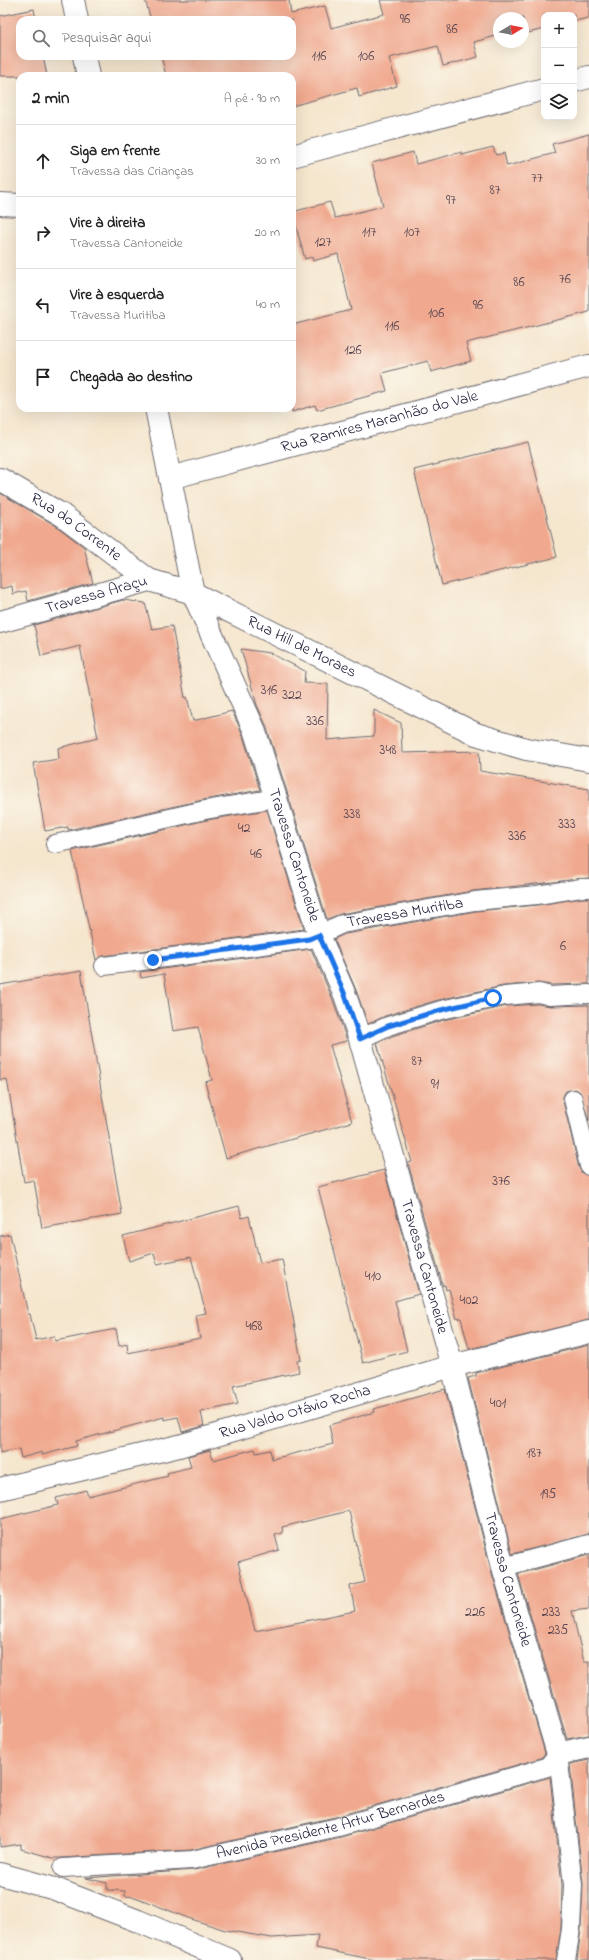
<!DOCTYPE html>
<html lang="pt">
<meta charset="utf-8">
<style>
:root{--surface:#fff;--page:#f2f2f2;--text:#222;--muted:#767676;--line:#e0e0e0}
body{margin:0;font-family:"Indie Flower",sans-serif;background:var(--page);color:var(--text)}
.controls{position:absolute;right:12px;top:12px;display:grid;overflow:hidden;border-radius:8px;box-shadow:0 4px 16px #0002}
.controls button{width:36px;height:36px;display:grid;place-items:center;padding:0;border:0;border-bottom:1px solid var(--line);background:var(--surface);color:var(--text);font:20px sans-serif}
.compass{position:absolute;left:493px;top:12px;width:36px;height:36px;border-radius:50%;background:var(--surface);box-shadow:0 4px 16px #0002;rotate:80deg}
.stop{position:absolute;width:12px;height:12px;margin:-9px;border:3px solid #1a73e8;border-radius:50%;background:#fff}
.stop.end{background:#1a73e8;border-color:#fff;box-shadow:0 1px 4px #0008}
.list{margin:0;padding:0;list-style:none}
h2{display:flex;justify-content:space-between;align-items:center;height:52px;margin:0;padding:0 16px;font-size:17px}
h2 small{font-size:13px;font-weight:400;color:var(--muted)}
.list li{display:grid;grid-template-columns:26px 1fr auto;gap:12px;align-items:center;box-sizing:border-box;height:72px;padding:0 16px;border-top:1px solid var(--line)}
.list b{display:block;font-size:15px;white-space:nowrap}
.list p{margin:0;font-size:13px;white-space:nowrap;color:var(--muted)}
.list em{font-size:13px;font-style:normal;color:var(--muted)}
.icon{flex:none;width:22px;height:22px;fill:none;stroke:currentColor;stroke-width:2;stroke-linecap:round;stroke-linejoin:round}
.map{position:relative;flex:none;width:589px;height:1960px;overflow:hidden}
.search{position:absolute;background:var(--surface);box-shadow:0 4px 16px #0002;left:16px;top:16px;width:280px;height:44px;display:flex;align-items:center;gap:10px;box-sizing:border-box;padding:0 14px;border-radius:12px;color:var(--muted);font-size:15px}
.panel{position:absolute;background:var(--surface);box-shadow:0 4px 16px #0002;left:16px;top:72px;width:280px;height:340px;border-radius:12px}
.map>svg:first-child{display:block}
.building{fill:#f0a98f;fill-rule:evenodd}
.lines{fill:none;stroke-linecap:round;stroke-linejoin:round}
.lane-casing{stroke:#6c676e;stroke-width:20}
.street-casing{stroke:#6c676e;stroke-width:24}
.lane{stroke:#fff;stroke-width:18}
.street{stroke:#fff;stroke-width:22}
.route{stroke:#1a73e8;stroke-width:5}
.labels{text-anchor:middle;dominant-baseline:central;stroke-width:3;stroke-linejoin:round;paint-order:stroke}
.number-label{font-size:14px;fill:#564450}
.street-label{font-size:16px;fill:#22223b;stroke:#fbf7ec}
</style>
<div class="map">
<svg width="589" height="1960" viewBox="0 0 589 1960">
<rect width="100%" height="100%" fill="#fbf7ec"/>
<filter id="ink" filterUnits="userSpaceOnUse"><feTurbulence type="fractalNoise" baseFrequency=".025" numOctaves="2"/><feDisplacementMap in="SourceGraphic" scale="8" xChannelSelector="R" yChannelSelector="G"/><feConvolveMatrix kernelMatrix="1 2 1 2 8 2 1 2 1" color-interpolation-filters="sRGB"/></filter>
<filter id="wash" filterUnits="userSpaceOnUse"><feTurbulence type="fractalNoise" baseFrequency=".012" numOctaves="4" result="noise"/><feDisplacementMap in="SourceGraphic" scale="16" xChannelSelector="R" yChannelSelector="G"/><feGaussianBlur stdDeviation="0.9" result="paint"/><feColorMatrix in="noise" values="0 0 0 0 0 0 0 0 0 0 0 0 0 0 0 0 0 1.4 0 .05"/><feComposite in="paint" operator="in"/></filter>
<g filter="url(#wash)">
<rect width="100%" height="100%" fill="#f5e6ce"/>
<g id="blocks">
<g class="building">
<path d="M145,0h144l2,14 34,-8 6,22 53,-14 -4,-14h209v18l-15,3v-6h-30v14l-16,4 -2,-5 -3,1v-11h-24v17l-25,7 4,15 -35,9 -5,-20 -49,12 8,28 -38,11 -2,-9 -65,18v-30h-126l-5,-20h131v-36h-141z"/>
<path d="M34,9l2,11h-16v36h23l4,20h-47v-60z"/>
<path d="M589,134v178l-123,31 5,18 -40,11 -3,-11 -46,12 5,18 -70,19 -2,-5 -23,7v-87l59,-15 -13,-56 -25,7 -1,-4 -7,2 -13,-47 38,-10 5,16 48,-12 -11,-43 41,-11 3,12 46,-12v3l31,-8 3,8 8,-2 3,13 48,-13 -3,-9z"/>
<path d="M528,442l29,115 -115,28 -28,-115z"/>
<path d="M0,493l55,32 29,22 9,36 -65,18 -2,-10 -13,3 -1,-8 -12,3z"/>
<path d="M123,600l22,3 7,26 20,-3 13,72 2,-1 6,24 39,-10 10,22 18,57 -57,10 -135,30v-3l-23,4 -12,-68 26,-4 -1,-11 40,-10 -18,-92 -39,10 -7,-31z"/>
<path d="M241,649l29,4 35,18 -1,12 24,1 -1,56 47,-4v-26l27,13 1,30 77,-2 1,20 109,18v89l-116,13 -133,23 -13,5 -61,-194 -9,-20z"/>
<path d="M267,810l37,119 -201,27 -7,4 -24,-109 135,-31z"/>
<path d="M582,898h7v86l-38,1 -13,-2 -35,3 -65,14 -53,16 -17,8 -12,-34 -22,-51 11,-5 131,-23 62,-6z"/>
<path d="M311,949l22,51 14,41 -17,4 22,77 -126,36 -21,-76 7,-2 -14,-53 -25,4 -9,-57 -23,4 -1,-6z"/>
<path d="M81,971l41,243 -80,14 -8,-48 -10,2 -17,-103 -7,1v-95z"/>
<path d="M538,1004l13,2 38,-1v116l-9,-29 -4,-3 -10,2 -3,5v5l16,67 3,5 7,3v144l-120,29 -8,-31 -4,1 -8,-30 -3,1 -1,-5 -2,1 -35,-123 4,-1 -35,-119 15,-7 52,-16 63,-14z"/>
<path d="M384,1170l35,124 -24,7 12,50 -44,12 -45,-176z"/>
<path d="M239,1206l3,12 7,-2 11,47 22,-4 19,101 -4,1 2,11 -66,14 5,18 -37,8 3,14 -22,6 -4,-15 -14,3v-3l-88,24 1,5 -35,9v-3l-21,6 -2,-9 -19,4v-217l10,-2 18,80h2l6,26 18,-4 1,5 61,-12 3,17 8,-2 1,9 72,-15 -4,-23 10,-2 -15,-56 -34,7 -3,-11 -25,8 -6,-25z"/>
<path d="M589,1345v189l-77,20 -44,-176 8,-2v-3z"/>
<path d="M445,1389l46,181 54,183 -4,5 -206,59 -144,33 -130,8h-8l-32,-9v-5l-21,3v-328l58,-14 -2,-7 30,-8 2,6 80,-20 -1,-3 24,-6 -3,-11 22,-6 3,10 42,-11 1,4 14,-3 2,9 61,-15 -4,-19 46,-13 -1,-3zM349,1511l16,71 -15,4 5,25 -100,20 -17,-69 41,-12 -4,-15 8,-2 -1,-6z"/>
<path d="M589,1555v54l-17,2 12,51 5,-1v74l-22,4 -49,-165z"/>
<path d="M589,1760v200h-12l4,-31 2,-45 -13,-120z"/>
<path d="M550,1777l12,108 -1,43 -5,32h-181l-59,-12 2,-13 -46,3 -47,-8 -37,-12 -53,-21 -10,-1v-5l-18,-1v-7l-21,-5 108,-8 147,-33z"/>
</g>
</g>
</g>
<g filter="url(#ink)">
<use href="#blocks" fill-opacity="0" stroke="#6c676e" stroke-width="1"/>
<g class="lines">
<defs>
<g id="lane">
<path d="M55,844l150,-34 71,-12"/>
<path id="s1" d="M104,966l205,-27 33,-15 133,-23 62,-6 44,-7h8"/>
<path d="M360,1039l28,-13 53,-16 64,-14 34,-3 11,3 39,-2"/>
<path d="M573,1099l16,67"/>
<path d="M503,1567l86,-23"/>
<path d="M558,1754l15,131 -2,44 -5,31"/>
<path id="s2" d="M63,1868l129,-8 146,-33 209,-60 11,-13"/>
</g>
<g id="street">
<path d="M73,0l4,20"/>
<path d="M84,56l4,20"/>
<path d="M574,81l15,-4"/>
<path d="M292,156l252,-67"/>
<path d="M0,204l20,1"/>
<path id="s3" d="M156,408l37,185 61,136 65,206 26,60 15,44 92,327 51,201 55,187 31,-7"/>
<path id="s4" d="M170,478l419,-112"/>
<path id="s5" d="M0,479l62,36 87,65"/>
<path id="s6" d="M0,622l149,-42 44,13 283,141 50,15 63,11"/>
<path id="s7" d="M0,1489l179,-43 273,-80 137,-34"/>
<path d="M0,1874l55,15 83,32 92,39"/>
</g>
</defs>
<use href="#lane" class="lane-casing"/>
<use href="#street" class="street-casing"/>
<use href="#lane" class="lane"/>
<use href="#street" class="street"/>
</g>
</g>
<g class="lines" filter="url(#ink)">
<path class="route" d="M153,960l156,-21 10,-4 26,60 15,44 28,-13 53,-16 52,-12"/>
</g>
<g class="labels">
<g class="number-label">
<text x="405" y="19">96</text>
<text x="452" y="29">86</text>
<text x="319" y="56">116</text>
<text x="366" y="56">106</text>
<text x="537" y="178">77</text>
<text x="495" y="190">87</text>
<text x="451" y="200">97</text>
<text x="369" y="232">117</text>
<text x="412" y="232">107</text>
<text x="323" y="242">127</text>
<text x="565" y="279">76</text>
<text x="519" y="282">86</text>
<text x="478" y="305">96</text>
<text x="436" y="313">106</text>
<text x="392" y="326">116</text>
<text x="353" y="350">126</text>
<text x="269" y="690">316</text>
<text x="292" y="695">322</text>
<text x="315" y="721">336</text>
<text x="388" y="750">348</text>
<text x="352" y="814">338</text>
<text x="567" y="824">333</text>
<text x="244" y="828">42</text>
<text x="517" y="836">336</text>
<text x="256" y="854">46</text>
<text x="563" y="946">6</text>
<text x="417" y="1061">87</text>
<text x="435" y="1084">91</text>
<text x="501" y="1181">376</text>
<text x="373" y="1276">410</text>
<text x="469" y="1300">402</text>
<text x="254" y="1326">468</text>
<text x="498" y="1403">401</text>
<text x="534" y="1453">187</text>
<text x="548" y="1494">195</text>
<text x="475" y="1612">226</text>
<text x="551" y="1612">233</text>
<text x="558" y="1630">235</text>
</g>
<g class="street-label">
<text stroke="none"><textPath href="#s4" startOffset="217">Rua Ramires Maranhão do Vale</textPath></text>
<text stroke="none"><textPath href="#s5" startOffset="90">Rua do Corrente</textPath></text>
<text stroke="none"><textPath href="#s6" startOffset="100">Travessa Araçu</textPath></text>
<text stroke="none"><textPath href="#s6" startOffset="322">Rua Hill de Moraes</textPath></text>
<text stroke="none"><textPath href="#s3" startOffset="470">Travessa Cantoneide</textPath></text>
<text stroke="none"><textPath href="#s1" startOffset="307">Travessa Muritiba</textPath></text>
<text stroke="none"><textPath href="#s3" startOffset="902">Travessa Cantoneide</textPath></text>
<text stroke="none"><textPath href="#s7" startOffset="305">Rua Valdo Otávio Rocha</textPath></text>
<text stroke="none"><textPath href="#s3" startOffset="1226">Travessa Cantoneide</textPath></text>
<text stroke="none"><textPath href="#s2" startOffset="272">Avenida Presidente Artur Bernardes</textPath></text>
</g>
</g>
</svg>
<div class="controls">
<button>+</button>
<button>−</button>
<button><svg class="icon" aria-label="layers" viewBox="0 0 24 24"><path d="M12 4l9 5-9 5-9-5zM3 14l9 5 9-5"/></svg></button>
</div>
<svg class="compass" viewBox="-18 -18 36 36"><path d="M0-13l5 13h-10z" fill="#e53935"/><path d="M0 13l5-13h-10z" fill="#767676"/></svg>
<div class="stop" style="left:493px;top:998px"></div>
<div class="stop end" style="left:153px;top:960px"></div>
<div class="search"><svg class="icon" aria-label="search" viewBox="0 0 24 24"><circle cx="10" cy="10" r="6"/><path d="M15 15l6 6"/></svg>Pesquisar aqui</div>
<section class="panel">
<h2>2 min<small>A pé · 90 m</small></h2>
<ul class="list">
<li><svg class="icon" aria-label="ahead" viewBox="0 0 24 24"><path d="M12 20V5M6 11l6-6 6 6"/></svg><div><b>Siga em frente</b><p>Travessa das Crianças</p></div><em>30 m</em></li>
<li><svg class="icon" aria-label="right" viewBox="0 0 24 24"><path d="M7 20v-9h11M14 6l5 5-5 5"/></svg><div><b>Vire à direita</b><p>Travessa Cantoneide</p></div><em>20 m</em></li>
<li><svg class="icon" aria-label="left" viewBox="0 0 24 24"><path d="M17 20v-9H6M10 6l-5 5 5 5"/></svg><div><b>Vire à esquerda</b><p>Travessa Muritiba</p></div><em>40 m</em></li>
<li><svg class="icon" aria-label="arrive" viewBox="0 0 24 24"><path d="M6 21V4h12l-3 4 3 4H6"/></svg><div><b>Chegada ao destino</b></div></li>
</ul>
</section>
</div>
